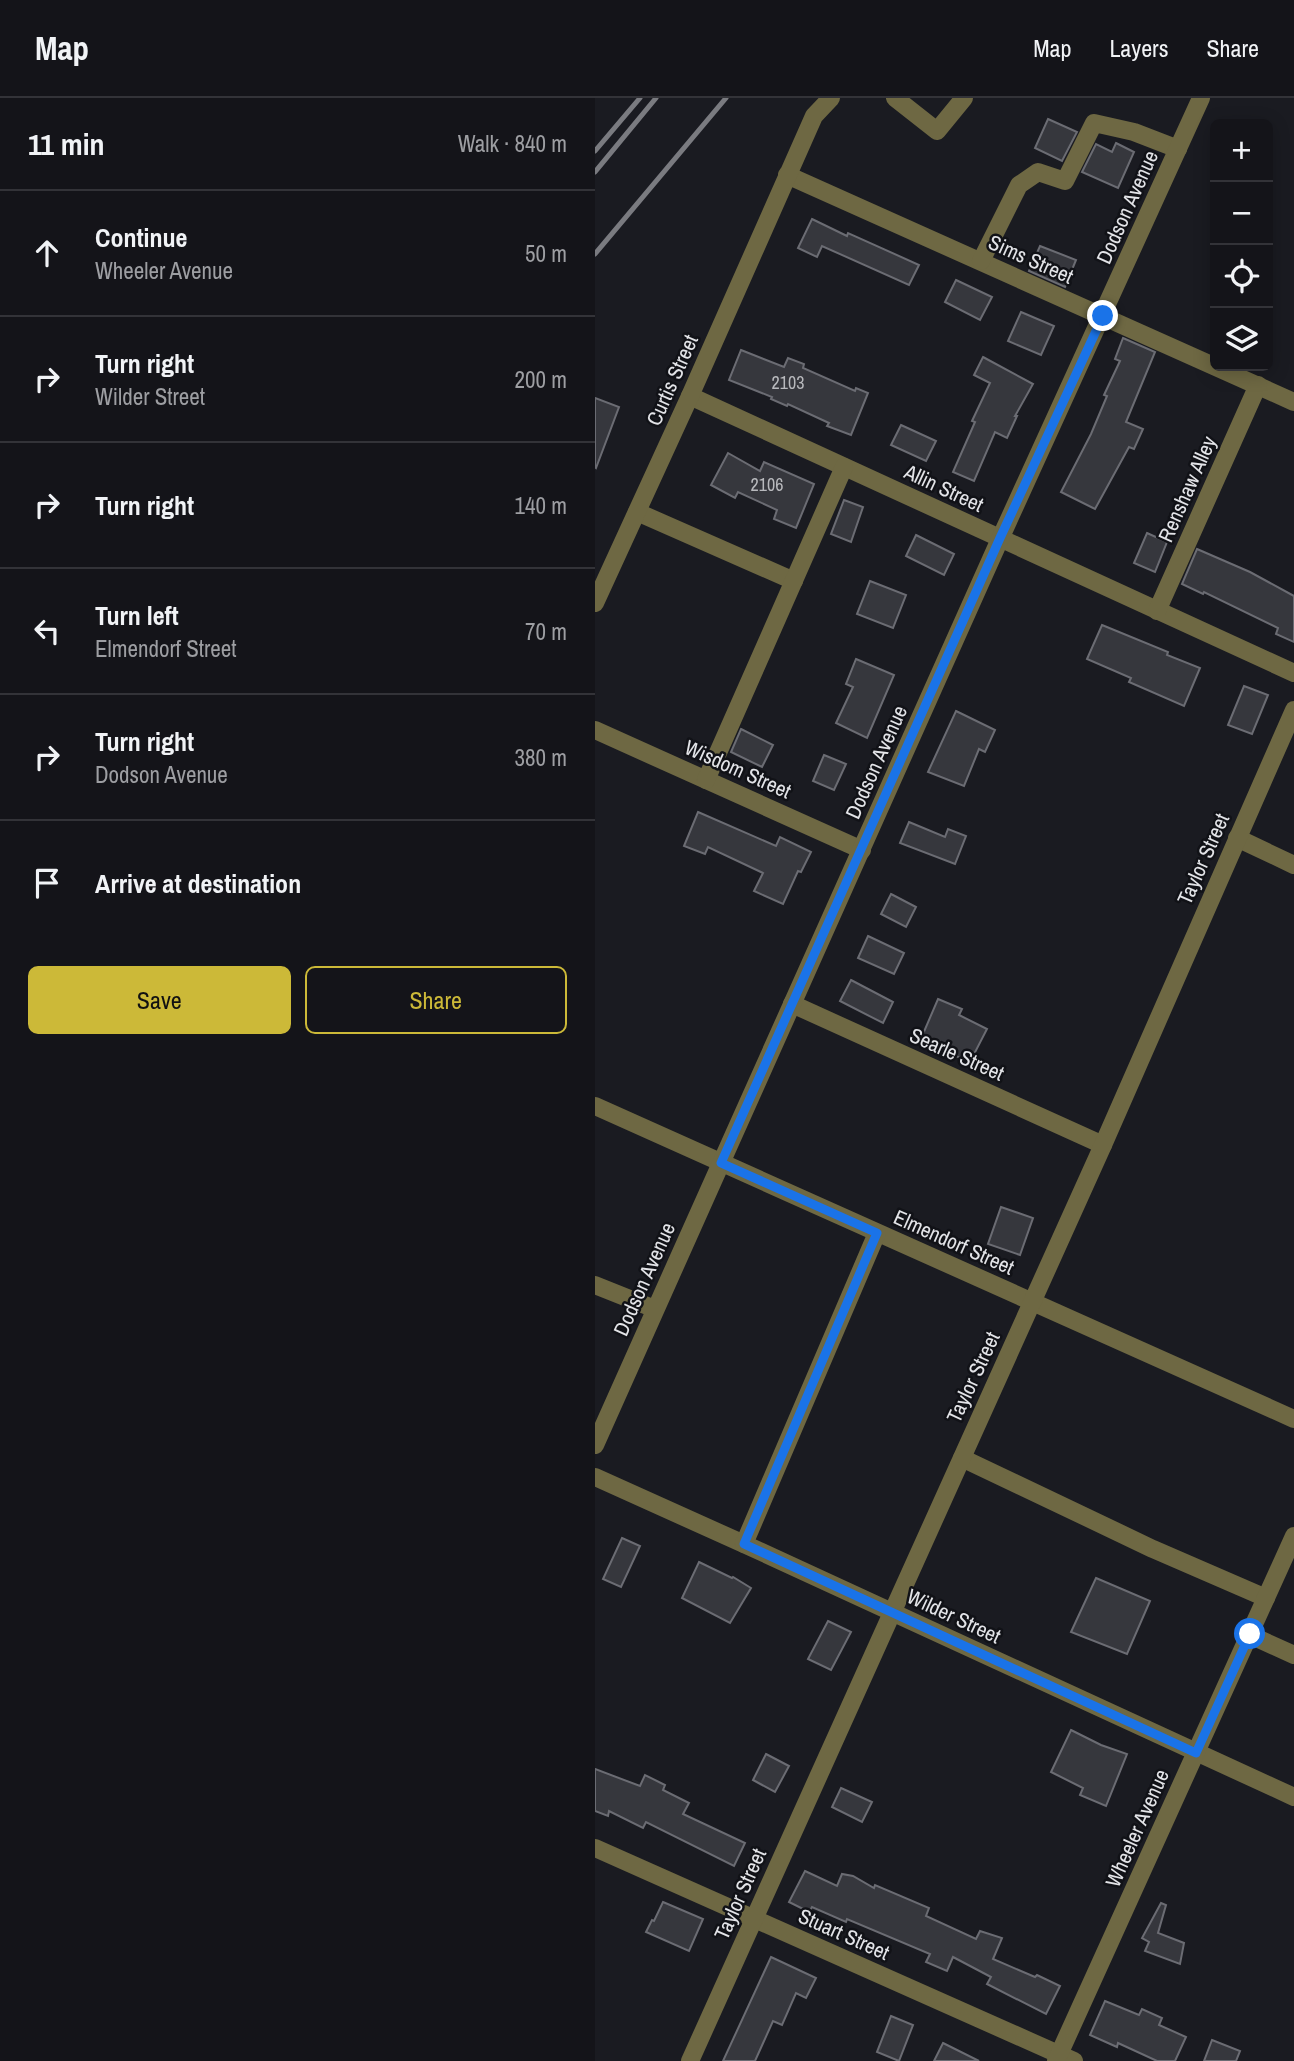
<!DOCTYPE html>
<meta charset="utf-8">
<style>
:root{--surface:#141419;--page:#212126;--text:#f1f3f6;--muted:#9d9ea2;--line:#333338;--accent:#ccb938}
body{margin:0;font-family:"Archivo Narrow",sans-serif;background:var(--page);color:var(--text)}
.controls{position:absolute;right:21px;top:21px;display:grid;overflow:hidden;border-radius:10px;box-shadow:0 4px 18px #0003}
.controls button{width:63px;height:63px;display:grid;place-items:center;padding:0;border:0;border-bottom:2px solid var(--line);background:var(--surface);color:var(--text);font:35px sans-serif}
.stop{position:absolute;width:21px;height:21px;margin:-16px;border:5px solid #1a73e8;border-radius:50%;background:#fff}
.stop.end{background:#1a73e8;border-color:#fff;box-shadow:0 2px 7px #0008}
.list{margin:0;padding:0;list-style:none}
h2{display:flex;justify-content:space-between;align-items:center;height:91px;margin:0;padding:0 28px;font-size:30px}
h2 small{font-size:23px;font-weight:400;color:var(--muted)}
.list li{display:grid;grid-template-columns:46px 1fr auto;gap:21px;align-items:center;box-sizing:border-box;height:126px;padding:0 28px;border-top:2px solid var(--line)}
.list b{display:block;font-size:26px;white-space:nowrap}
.list p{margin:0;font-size:23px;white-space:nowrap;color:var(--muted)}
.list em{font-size:23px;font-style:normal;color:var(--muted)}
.actions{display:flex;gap:14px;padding:21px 28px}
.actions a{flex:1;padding:16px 0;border:2px solid var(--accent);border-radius:10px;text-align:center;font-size:24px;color:var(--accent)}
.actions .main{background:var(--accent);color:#111}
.icon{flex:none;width:38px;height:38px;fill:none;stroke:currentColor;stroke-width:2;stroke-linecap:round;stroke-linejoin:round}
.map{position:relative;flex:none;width:699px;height:1963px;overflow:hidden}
header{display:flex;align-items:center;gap:42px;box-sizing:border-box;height:98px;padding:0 35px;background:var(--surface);border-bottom:2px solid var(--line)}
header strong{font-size:33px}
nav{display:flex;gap:38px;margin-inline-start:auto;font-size:24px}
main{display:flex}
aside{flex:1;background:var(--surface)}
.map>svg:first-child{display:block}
.building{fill:#36373d;stroke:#6b6c73;stroke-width:2}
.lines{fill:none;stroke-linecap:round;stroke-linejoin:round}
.minor{stroke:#6e6843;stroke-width:18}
.rail{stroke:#7a7b80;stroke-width:5}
.route{stroke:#1a73e8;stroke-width:9}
.labels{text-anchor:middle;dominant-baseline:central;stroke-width:5;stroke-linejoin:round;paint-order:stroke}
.number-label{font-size:18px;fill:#b8b9bd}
.street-label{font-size:21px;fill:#e3e4e8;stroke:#111217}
</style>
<header>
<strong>Map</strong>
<nav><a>Map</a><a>Layers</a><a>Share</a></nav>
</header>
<main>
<aside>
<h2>11 min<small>Walk · 840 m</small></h2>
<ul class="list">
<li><svg class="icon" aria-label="ahead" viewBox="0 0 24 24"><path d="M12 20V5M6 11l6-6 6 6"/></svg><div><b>Continue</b><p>Wheeler Avenue</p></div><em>50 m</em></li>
<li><svg class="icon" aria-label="right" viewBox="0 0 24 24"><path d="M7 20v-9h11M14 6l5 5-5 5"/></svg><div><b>Turn right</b><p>Wilder Street</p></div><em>200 m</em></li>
<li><svg class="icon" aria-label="right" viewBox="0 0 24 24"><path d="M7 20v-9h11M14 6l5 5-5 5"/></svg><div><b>Turn right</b></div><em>140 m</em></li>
<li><svg class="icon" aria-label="left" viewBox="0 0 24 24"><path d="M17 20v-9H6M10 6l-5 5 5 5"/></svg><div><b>Turn left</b><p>Elmendorf Street</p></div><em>70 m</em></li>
<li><svg class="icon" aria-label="right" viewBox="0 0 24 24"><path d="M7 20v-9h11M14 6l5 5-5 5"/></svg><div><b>Turn right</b><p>Dodson Avenue</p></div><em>380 m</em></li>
<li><svg class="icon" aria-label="arrive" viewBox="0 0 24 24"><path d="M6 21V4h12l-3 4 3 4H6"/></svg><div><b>Arrive at destination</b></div></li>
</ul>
<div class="actions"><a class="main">Save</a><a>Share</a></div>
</aside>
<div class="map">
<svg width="699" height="1963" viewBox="0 0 699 1963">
<rect width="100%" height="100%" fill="#1a1b21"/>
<g class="building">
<path d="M453,21l29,13 -15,29 -27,-13z"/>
<path d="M521,45l18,9 -16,36 -36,-16 14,-28 16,8z"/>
<path d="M217,121l35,17 1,-3 71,32 -10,20 -87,-39 -5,11 -19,-9z"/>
<path d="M445,148l36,14 -11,27 -36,-16z"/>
<path d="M361,182l36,17 -12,23 -35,-18z"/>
<path d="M426,214l33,14 -13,29 -33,-14z"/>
<path d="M528,240l32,14 -29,70 17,7 -9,20 -5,-2 -34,62 -34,-17 30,-58 16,-38 -3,-1 16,-34 -5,-2z"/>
<path d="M146,252l43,17 4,-9 16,6 -1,4 52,23 1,-3 12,5 -17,42 -24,-9 2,-3 -41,-19 -1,2 -16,-7 1,-2 -43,-17z"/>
<path d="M388,259l50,27 -18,32h2l-10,22 -12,-6 -21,49 -21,-9 22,-50 -3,-1 18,-38 -16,-8z"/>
<path d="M0,300l24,9 -23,61 -1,-1z"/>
<path d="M306,327l35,16 -10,20 -35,-16z"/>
<path d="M133,355l32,18 4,-9 50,22 -18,44 -22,-9 3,-9 -39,-18 -3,6 -24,-13z"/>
<path d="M249,402l19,7 -12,35 -20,-8z"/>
<path d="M552,435l20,9 -12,30 -21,-9z"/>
<path d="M321,437l38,19 -10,21 -38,-19z"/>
<path d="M602,451l53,23 44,24v46l-18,-8 2,-6 -74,-36 -1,2 -21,-10z"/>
<path d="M275,483l36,14 -13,33 -36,-14z"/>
<path d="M507,527l66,27 -1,3 33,13 -16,38 -55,-24 2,-4 -44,-19z"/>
<path d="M261,561l38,16 -27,63 -31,-15 17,-36 -7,-3z"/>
<path d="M649,588l24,9 -16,39 -24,-9z"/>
<path d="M361,613l39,19 -10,22 -6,-3 -15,37 -36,-14z"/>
<path d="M146,631l32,16 -11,22 -31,-15z"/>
<path d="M229,657l22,9 -12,26 -21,-9z"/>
<path d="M103,714l78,34 4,-9 31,15 -10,20 -3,-1 -15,33 -29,-13 9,-18 -55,-26 -3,7 -21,-8z"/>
<path d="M314,724l36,15 3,-8 18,7 -11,28 -55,-21z"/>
<path d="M296,796l25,13 -10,20 -25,-13z"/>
<path d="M273,838l36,17 -10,21 -36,-16z"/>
<path d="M256,882l42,22 -10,21 -43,-22z"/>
<path d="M343,901l24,10 -3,6 28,14 -17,33 -50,-21z"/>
<path d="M406,1109l32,11 -13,37 -32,-11z"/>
<path d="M27,1440l18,8 -19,41 -18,-8z"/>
<path d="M104,1464l33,16 1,-1 18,11 -21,35 -48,-25z"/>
<path d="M501,1480l54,23 -23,53 -56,-22z"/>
<path d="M233,1523l23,11 -20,38 -23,-11z"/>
<path d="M476,1632l30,15 26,9 -21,52 -26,-11 3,-7 -32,-16z"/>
<path d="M171,1656l23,12 -14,26 -22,-12z"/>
<path d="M0,1671l45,17 5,-11 20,10 -2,5 26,13 -6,11 62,29 -11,23 -88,-44 -3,6 -34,-17 -1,5 -13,-5z"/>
<path d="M246,1690l31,14 -10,20 -30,-15z"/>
<path d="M210,1773l32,15 5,-12 11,2 21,12 1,-3 54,23 -3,8 50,23 4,-8 22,7 -9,21 42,18 2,-2 23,11 -14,28 -59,-30 4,-7 -38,-20 -6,14 -21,-9 4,-8 -83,-35 -1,3 -34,-15 -3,5 -20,-10z"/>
<path d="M68,1804l40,17 -14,32 -43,-19 6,-12 2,1z"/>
<path d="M566,1805l5,2 -8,28 26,10 -4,21 -35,-13 4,-9 -7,-4z"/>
<path d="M176,1859l45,21 -10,20 -10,-5 -14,32 -9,-4 -18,40h-32z"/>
<path d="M510,1903l34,14 3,-6 20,9 -3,7 27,12 -11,24h-18l-39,-18 -1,4 -27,-12z"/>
<path d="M296,1918l22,9 -14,36 -22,-9z"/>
<path d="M617,1942l28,11 -4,10h-32z"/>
<path d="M348,1945l36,18h-45z"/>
</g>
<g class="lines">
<g class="minor">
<path d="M300,0l42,33 27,-33"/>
<path d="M192,77l507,227"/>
<path d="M386,163l38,-76 19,-13 27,9 29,-58 40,9 44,17"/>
<path d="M95,298l604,277"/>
<path d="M42,414l157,69"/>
<path d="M0,505l95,-207 124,-280 17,-18"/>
<path d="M562,513l101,-226"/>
<path d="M0,632l267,120"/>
<path d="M111,682l138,-313"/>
<path d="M642,740l57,27"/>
<path d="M197,906l311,141"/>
<path d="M0,1008l699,313"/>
<path d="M0,1187l60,24"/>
<path d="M0,1347l405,-906 201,-441"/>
<path d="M367,1360l191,91 113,49"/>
<path d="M0,1379l149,67 550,253"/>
<path d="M149,1446l133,-311"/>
<path d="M655,1537l44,20"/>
<path d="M0,1750l479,213"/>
<path d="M95,1963l413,-916 191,-435"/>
<path d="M461,1963l238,-525"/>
</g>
<g class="rail">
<path d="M0,53l45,-53"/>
<path d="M0,74l61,-74"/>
<path d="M0,156l131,-156"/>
</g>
</g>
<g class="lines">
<path class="route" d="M508,218l-103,222 -279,625 156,70 -133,311 452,209 54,-119"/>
</g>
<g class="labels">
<g class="number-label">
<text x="193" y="284">2103</text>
<text x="172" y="386">2106</text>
</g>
<g class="street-label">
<text transform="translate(532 109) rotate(-66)">Dodson Avenue</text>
<text transform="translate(436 161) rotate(24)">Sims Street</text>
<text transform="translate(77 282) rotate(-66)">Curtis Street</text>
<text transform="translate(349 390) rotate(25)">Allin Street</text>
<text transform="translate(592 391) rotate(-66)">Renshaw Alley</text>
<text transform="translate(281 664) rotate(-66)">Dodson Avenue</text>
<text transform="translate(143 671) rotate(24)">Wisdom Street</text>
<text transform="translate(608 761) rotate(-66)">Taylor Street</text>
<text transform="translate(362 956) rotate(24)">Searle Street</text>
<text transform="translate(359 1144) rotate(24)">Elmendorf Street</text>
<text transform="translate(49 1181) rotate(-66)">Dodson Avenue</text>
<text transform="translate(378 1279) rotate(-65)">Taylor Street</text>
<text transform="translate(359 1518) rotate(25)">Wilder Street</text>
<text transform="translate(542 1730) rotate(-66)">Wheeler Avenue</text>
<text transform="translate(145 1796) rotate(-66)">Taylor Street</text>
<text transform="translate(249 1836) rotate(24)">Stuart Street</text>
</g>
</g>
</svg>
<div class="controls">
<button>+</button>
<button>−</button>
<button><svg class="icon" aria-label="locate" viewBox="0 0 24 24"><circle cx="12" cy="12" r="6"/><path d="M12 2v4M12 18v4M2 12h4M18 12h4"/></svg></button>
<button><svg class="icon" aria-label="layers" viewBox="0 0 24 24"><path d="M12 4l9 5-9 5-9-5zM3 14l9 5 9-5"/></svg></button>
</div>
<div class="stop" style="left:655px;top:1536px"></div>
<div class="stop end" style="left:508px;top:218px"></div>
</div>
</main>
